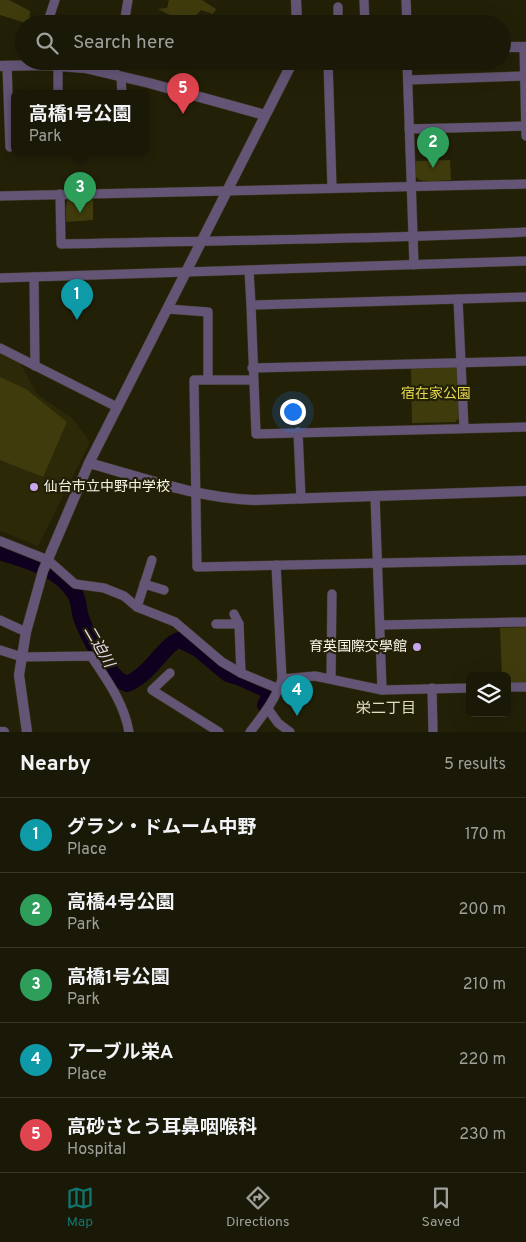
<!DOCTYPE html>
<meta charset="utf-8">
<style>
:root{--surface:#1a1806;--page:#232110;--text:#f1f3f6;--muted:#9fa09b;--line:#383728;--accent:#0f766e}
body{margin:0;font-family:Overpass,"Noto Sans JP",sans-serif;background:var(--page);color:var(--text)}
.controls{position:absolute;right:15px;bottom:15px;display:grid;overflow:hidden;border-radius:8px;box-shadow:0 5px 20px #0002}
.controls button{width:45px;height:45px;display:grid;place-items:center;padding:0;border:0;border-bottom:1px solid var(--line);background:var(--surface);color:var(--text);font:25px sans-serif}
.you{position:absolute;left:292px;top:411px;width:18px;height:18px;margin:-12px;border:4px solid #fff;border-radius:50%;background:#1a73e8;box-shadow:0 0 0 8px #1a73e833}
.badge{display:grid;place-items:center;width:32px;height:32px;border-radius:50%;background:var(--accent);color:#fff;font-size:16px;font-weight:700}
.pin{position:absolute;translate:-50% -41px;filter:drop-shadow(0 1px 2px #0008)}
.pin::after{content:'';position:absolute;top:26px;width:18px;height:15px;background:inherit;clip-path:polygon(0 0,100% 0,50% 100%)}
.popup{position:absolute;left:11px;top:90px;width:138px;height:65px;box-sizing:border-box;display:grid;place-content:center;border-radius:8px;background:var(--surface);filter:drop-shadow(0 1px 4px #0005);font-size:16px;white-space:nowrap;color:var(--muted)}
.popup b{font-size:19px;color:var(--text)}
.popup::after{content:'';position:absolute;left:50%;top:100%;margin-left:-10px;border:10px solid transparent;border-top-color:var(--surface)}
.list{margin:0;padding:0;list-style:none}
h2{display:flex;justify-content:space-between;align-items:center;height:65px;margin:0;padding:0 20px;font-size:21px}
h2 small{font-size:16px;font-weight:400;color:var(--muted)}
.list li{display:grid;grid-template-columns:32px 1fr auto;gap:15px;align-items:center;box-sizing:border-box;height:75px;padding:0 20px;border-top:1px solid var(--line)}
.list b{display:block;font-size:19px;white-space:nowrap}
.list p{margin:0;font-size:16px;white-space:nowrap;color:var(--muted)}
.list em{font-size:16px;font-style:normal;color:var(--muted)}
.icon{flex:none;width:28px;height:28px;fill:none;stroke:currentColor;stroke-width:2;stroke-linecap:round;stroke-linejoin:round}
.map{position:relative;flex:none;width:526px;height:732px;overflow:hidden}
.search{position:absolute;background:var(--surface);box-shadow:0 5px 20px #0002;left:15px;right:15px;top:15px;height:55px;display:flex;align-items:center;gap:12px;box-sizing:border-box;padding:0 18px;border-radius:28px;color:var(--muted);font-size:19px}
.sheet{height:440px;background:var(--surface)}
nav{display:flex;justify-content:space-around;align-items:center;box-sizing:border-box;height:70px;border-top:1px solid var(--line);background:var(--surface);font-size:14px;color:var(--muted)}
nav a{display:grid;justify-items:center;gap:2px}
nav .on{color:var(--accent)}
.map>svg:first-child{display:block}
.built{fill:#2c2908}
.green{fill:#3f3b0d}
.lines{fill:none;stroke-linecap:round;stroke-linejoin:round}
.river{stroke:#0e001e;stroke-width:16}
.minor-casing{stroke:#3c3a23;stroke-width:10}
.tertiary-casing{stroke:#3c3a23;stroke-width:11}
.minor{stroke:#645576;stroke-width:9}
.tertiary{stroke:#645576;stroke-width:10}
.poi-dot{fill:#c8a6ef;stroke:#232008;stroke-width:2}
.labels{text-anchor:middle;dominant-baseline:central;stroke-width:4.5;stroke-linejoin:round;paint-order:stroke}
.park-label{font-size:14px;fill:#e6d950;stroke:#232008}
.poi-label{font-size:14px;fill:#f7f6e7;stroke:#232008;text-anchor:start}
.water-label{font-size:15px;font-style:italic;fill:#e5dbf1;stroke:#232008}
.neighbourhood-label{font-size:15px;fill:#e0dec1;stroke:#232008}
</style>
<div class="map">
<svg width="526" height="732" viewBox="0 0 526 732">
<rect width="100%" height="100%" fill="#232008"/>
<path class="built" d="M0,353l20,10 17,31 36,25 17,23 -52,104 -38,-15z"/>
<g class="green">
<path d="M0,0h9l21,11 -1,13 -29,-9z"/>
<path d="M169,0h33l14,9 -3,5 -12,-4c-11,12 -14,12 -30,9l-1,-4 -12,-6 9,-1z"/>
<path d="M450,160l1,20c-8,0 -31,4 -35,-3 -2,-4 -1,-12 -1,-16z"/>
<path d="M93,196v24l-27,2v-15l2,-9z"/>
<path d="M454,367l5,5 2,44 -6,6 -43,1 -1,-55z"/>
<path d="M0,377l26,12 41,33 -24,55 -43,-17z"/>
<path d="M526,627v55h-19v-6h-5l-2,-48z"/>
</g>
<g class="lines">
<path class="river" d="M0,552c27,9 59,16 75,42 5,8 3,17 7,26 6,16 28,59 45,64 7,-3 15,-9 20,-14 8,-7 24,-30 33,-30l18,9 30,25 10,3 29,13 3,5 -5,10"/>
<defs>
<g id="minor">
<path d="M364,0l1,24"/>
<path d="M406,0l1,24"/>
<path d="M338,7v17"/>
<path d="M47,24l8,-24"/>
<path d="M124,24l4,-24"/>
<path d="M524,47l2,89"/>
<path d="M328,61l4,127"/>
<path d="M407,61l7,204"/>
<path d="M7,66l3,81"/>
<path d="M58,66v28"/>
<path d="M114,75l2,-14"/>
<path d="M121,77l1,17"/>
<path d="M408,80l116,-4"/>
<path d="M409,129l117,-3"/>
<path d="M60,194l1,50c155,-4 310,-4 465,-12"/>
<path d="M0,196l526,-12"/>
<path d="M249,270l2,35"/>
<path d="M34,277l1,89"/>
<path d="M0,278l526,-17"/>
<path d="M526,297l-275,8 5,129 270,-7"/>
<path d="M458,299l6,129"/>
<path d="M168,309l40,3v68"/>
<path d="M0,348l117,59"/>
<path d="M252,368l274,-7"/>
<path d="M253,380h-59l3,187 329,-7"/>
<path d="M298,432l3,67"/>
<path d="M375,496l7,194"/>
<path d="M0,541l48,19 27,24 29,4 20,8 13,11 38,15 47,40 19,11 38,16"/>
<path d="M276,565l6,114"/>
<path d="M144,584l20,6"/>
<path d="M137,607l15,-47"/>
<path d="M234,614l5,10 2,49"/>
<path d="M0,620l26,12"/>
<path d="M216,624h23"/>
<path d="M380,625l146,-3"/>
<path d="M0,650l22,7 69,-1c16,24 33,47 38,76"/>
<path d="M170,673l-18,17 67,42"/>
<path d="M331,679l1,-85"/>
<path d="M507,687h19"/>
<path d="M432,688l1,44"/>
<path d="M268,709l10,14 12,9"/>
<path d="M250,732c13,-17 26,-33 32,-53l33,-3 67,14 88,-2"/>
</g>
<g id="tertiary">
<path d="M296,0l1,24"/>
<path d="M502,47h24"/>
<path d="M0,66l47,-1 38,3 64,15 116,32"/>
<path d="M89,463c54,15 109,35 165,37l272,-9"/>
<path d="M0,732h4"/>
<path d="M27,732l-8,-57 7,-43 17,-61 46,-108 204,-402"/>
</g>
</defs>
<use href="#minor" class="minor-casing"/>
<use href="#tertiary" class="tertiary-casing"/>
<use href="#minor" class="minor"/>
<use href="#tertiary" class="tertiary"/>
</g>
<g class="poi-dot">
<circle cx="34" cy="487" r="5"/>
<circle cx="417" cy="647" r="5"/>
</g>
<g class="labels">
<g class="park-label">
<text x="436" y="394">宿在家公園</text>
</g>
<g class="poi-label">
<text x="44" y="487">仙台市立中野中学校</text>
<text x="407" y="647" text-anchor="end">育英国際交學館</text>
</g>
<g class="water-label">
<text transform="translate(98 647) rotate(60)">二迫川</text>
</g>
<g class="neighbourhood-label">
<text x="386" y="709">栄二丁目</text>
</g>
</g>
</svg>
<div class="controls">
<button><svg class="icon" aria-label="layers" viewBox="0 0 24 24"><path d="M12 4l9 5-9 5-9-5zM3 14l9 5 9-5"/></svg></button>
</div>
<div class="you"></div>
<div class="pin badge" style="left:77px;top:320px;background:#0f9aa8">1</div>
<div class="pin badge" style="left:433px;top:168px;background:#2e9e5b">2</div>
<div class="pin badge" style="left:80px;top:213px;background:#2e9e5b">3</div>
<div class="popup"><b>高橋1号公園</b>Park</div>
<div class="pin badge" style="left:297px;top:716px;background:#0f9aa8">4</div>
<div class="pin badge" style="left:183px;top:114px;background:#e0444e">5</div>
<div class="search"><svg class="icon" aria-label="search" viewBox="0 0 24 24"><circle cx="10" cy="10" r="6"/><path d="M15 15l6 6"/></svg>Search here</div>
</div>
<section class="sheet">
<h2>Nearby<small>5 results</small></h2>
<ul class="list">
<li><span class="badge" style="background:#0f9aa8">1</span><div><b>グラン・ドムーム中野</b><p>Place</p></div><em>170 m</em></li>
<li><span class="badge" style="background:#2e9e5b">2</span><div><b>高橋4号公園</b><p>Park</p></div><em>200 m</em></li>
<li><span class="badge" style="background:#2e9e5b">3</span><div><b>高橋1号公園</b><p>Park</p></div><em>210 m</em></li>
<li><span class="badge" style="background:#0f9aa8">4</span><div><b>アーブル栄A</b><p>Place</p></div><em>220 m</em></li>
<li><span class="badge" style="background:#e0444e">5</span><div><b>高砂さとう耳鼻咽喉科</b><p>Hospital</p></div><em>230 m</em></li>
</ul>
</section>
<nav>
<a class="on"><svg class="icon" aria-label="map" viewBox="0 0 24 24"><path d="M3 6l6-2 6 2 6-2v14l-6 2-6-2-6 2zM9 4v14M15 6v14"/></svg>Map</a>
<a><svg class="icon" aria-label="directions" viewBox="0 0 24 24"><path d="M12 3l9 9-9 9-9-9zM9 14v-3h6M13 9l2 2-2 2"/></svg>Directions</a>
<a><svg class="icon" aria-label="saved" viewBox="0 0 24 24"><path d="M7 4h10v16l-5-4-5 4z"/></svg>Saved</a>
</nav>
